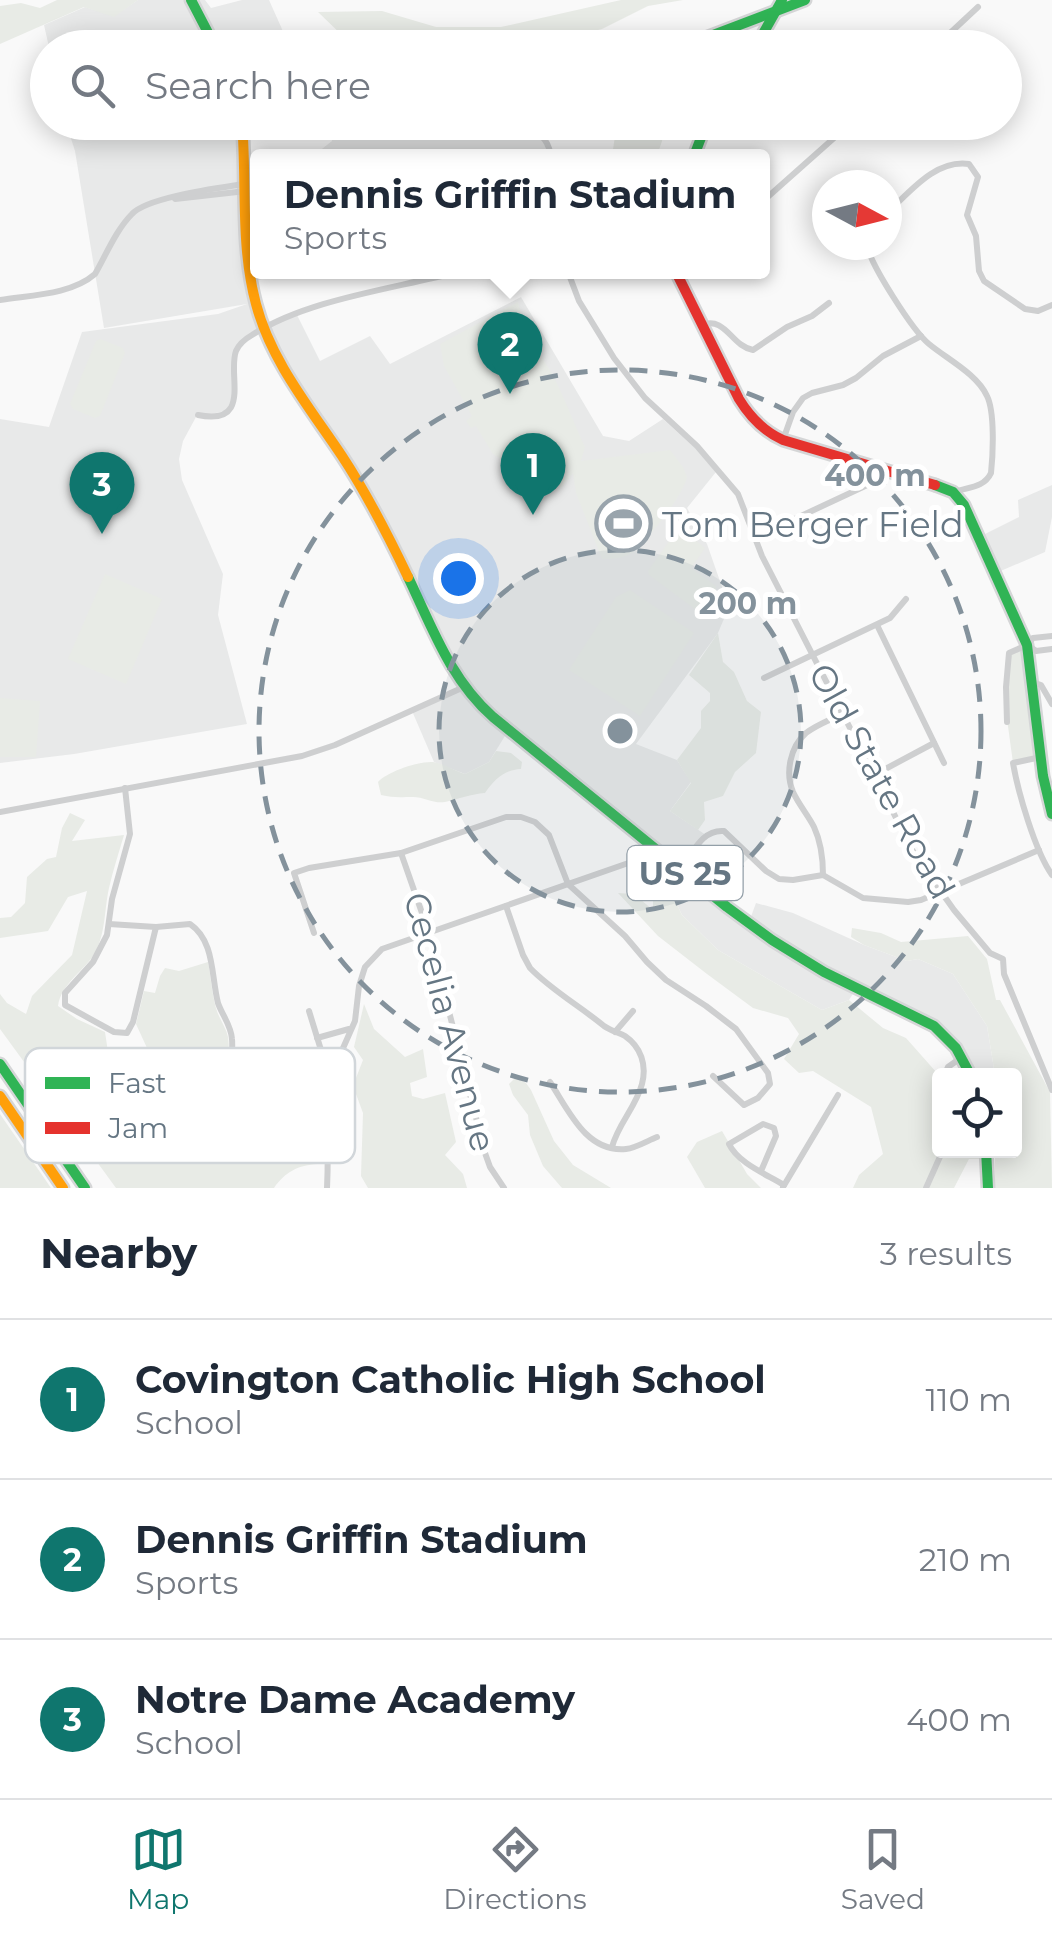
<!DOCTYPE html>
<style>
:root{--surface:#fff;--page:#f2f2f3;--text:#1f2937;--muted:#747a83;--line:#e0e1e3;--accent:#0f766e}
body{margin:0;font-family:Montserrat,sans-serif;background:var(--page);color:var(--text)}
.controls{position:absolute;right:30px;bottom:30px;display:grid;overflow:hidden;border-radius:10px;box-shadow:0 5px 25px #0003}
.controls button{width:90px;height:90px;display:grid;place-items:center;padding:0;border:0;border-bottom:2px solid var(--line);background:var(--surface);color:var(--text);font:50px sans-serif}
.compass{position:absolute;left:812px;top:170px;width:90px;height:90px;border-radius:50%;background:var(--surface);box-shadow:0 5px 25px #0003;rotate:97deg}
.you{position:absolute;left:458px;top:578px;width:35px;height:35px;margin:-25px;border:8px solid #fff;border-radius:50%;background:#1a73e8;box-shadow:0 0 0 15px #1a73e833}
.badge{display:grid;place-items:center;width:65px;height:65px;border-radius:50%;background:var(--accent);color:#fff;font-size:32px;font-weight:700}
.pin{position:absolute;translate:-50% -82px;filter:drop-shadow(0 2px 5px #0008)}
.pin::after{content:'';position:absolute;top:52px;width:35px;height:30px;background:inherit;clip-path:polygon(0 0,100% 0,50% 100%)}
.popup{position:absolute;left:250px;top:149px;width:520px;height:130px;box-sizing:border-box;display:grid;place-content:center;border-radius:10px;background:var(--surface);filter:drop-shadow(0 2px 8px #0005);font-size:32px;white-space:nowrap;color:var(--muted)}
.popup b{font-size:38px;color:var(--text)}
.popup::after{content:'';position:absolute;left:50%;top:100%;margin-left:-20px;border:20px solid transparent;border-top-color:var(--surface)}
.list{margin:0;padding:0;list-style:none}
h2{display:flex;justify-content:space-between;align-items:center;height:130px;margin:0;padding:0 40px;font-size:42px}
h2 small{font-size:32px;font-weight:400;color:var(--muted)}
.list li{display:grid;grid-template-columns:65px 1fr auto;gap:30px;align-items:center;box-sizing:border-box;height:160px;padding:0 40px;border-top:2px solid var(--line)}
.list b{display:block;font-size:38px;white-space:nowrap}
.list p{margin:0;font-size:32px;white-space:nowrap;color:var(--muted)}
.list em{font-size:32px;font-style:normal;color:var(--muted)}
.icon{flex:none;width:55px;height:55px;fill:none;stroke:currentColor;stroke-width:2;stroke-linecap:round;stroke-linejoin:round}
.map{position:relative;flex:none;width:1052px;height:1188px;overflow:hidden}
.search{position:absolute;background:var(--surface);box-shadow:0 5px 25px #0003;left:30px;right:30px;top:30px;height:110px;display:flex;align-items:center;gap:25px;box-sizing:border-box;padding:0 35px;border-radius:55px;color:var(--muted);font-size:38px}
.sheet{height:610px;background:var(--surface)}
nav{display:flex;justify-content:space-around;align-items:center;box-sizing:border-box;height:140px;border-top:2px solid var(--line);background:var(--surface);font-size:28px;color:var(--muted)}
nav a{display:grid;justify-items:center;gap:5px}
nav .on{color:var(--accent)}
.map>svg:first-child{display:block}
.built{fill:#e8e9e9}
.green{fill:#e8ebe6}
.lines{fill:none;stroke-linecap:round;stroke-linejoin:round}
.fast-casing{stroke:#d5d6d7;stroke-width:15}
.slow-casing{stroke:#d5d6d7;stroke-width:15}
.jam-casing{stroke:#d5d6d7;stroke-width:15}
.street{stroke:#cecfd0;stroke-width:6}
.fast{stroke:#30b455;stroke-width:10}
.slow{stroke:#ff9f0a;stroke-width:10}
.jam{stroke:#e5322d;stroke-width:10}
.ring{fill:none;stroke:#84929c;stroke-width:5;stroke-dasharray:18 12}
.labels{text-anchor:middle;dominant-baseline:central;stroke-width:10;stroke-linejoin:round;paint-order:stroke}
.shield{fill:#fff;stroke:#939fa8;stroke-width:2.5}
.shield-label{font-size:32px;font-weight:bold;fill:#657683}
.poi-label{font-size:35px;fill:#657683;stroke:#fff;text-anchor:start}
.street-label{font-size:35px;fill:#657683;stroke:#fff}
.key{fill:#fff;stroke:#d1d6da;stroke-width:2.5}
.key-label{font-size:28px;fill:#657683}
.centre{fill:#84929c;stroke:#fff;stroke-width:5}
.ring-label{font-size:30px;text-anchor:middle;font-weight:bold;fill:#84929c;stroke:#fff;stroke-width:10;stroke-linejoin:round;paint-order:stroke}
</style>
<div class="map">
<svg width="1052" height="1188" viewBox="0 0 1052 1188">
<rect width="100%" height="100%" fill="#f9f9f9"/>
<g class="built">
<path d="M138,0h67l6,8 31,-8h27l21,47h-241l-5,-22 41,-18 29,9z"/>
<path d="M328,122l181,1 33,13 9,20h-238l19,-15z"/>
<path d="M66,123h176l4,46h11l1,103h26l-32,10 11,45 34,-12 23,46 50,-25 20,28 131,-67 82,139 26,5 34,-22 32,29 21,24 -29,36 20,36 22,63 -11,26 -82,111 41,16 14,22 -21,29 36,24 -26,34 69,53 7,-19 37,10 71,32 43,16 11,-2 35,15 34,52 8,49h-24l-21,-36 -94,-50 -7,11 -27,10 -104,-60 -36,-35 -23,-48 -5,-19 -146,-117 -19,31 -24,12 -31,-12 -22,-51 51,-24 -84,-164 -116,-195 -27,22v41l-10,20 -30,6 -13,24 -4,18 3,21 41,94 -5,41 29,109 -173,30 -74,9v-344l49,8 33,-95 136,-18 29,-10 -143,24 -29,-177z"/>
<path d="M1052,485v32l-7,35 -49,21 -17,-36 40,-20 -1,-17z"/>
</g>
<g class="green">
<path d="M57,0h81l-24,17 -30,-10 -84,37v-38l21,-3 19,5z"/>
<path d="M621,0h62l-35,6 -46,23 -46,12 -7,7 -171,-1 -12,-5h-17l-31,-30 64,-1 54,16h65z"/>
<path d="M617,123h51l-11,33h-45z"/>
<path d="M518,302l9,34 -1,6c25,14 46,79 59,105l-4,14 89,-11 13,17 4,10c-3,17 -39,63 -53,74 -10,8 -20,8 -32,8l-26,-66 -3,-20 -12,15 -7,-5 -3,-8 -30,-4 -28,-17 -17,-28 -5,2 -5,-7 6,-5 -28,-50 -4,-22z"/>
<path d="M100,339l23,9 2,5 -25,63 -5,2 -22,-9 -3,-5 26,-63z"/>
<path d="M682,529l23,19 -14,20 25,18v4l-14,22h-3l-50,-37 -1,-4 29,-41z"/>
<path d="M105,574l57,25 -36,85 -58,-25z"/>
<path d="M630,590l64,43 -54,83 -71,-46 47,-73z"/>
<path d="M718,633l5,29 11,10 13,29 14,11 -5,41 -21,19 -12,24 -19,6 1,18 -7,10 -28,-19 21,-28 -14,-23 24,-32v-17l9,-10v-8l-21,-18z"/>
<path d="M1027,645l14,112 -28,6 -6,-44 2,-66z"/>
<path d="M0,698l40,3 -4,56h-36z"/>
<path d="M496,751l15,2 11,9 -1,7c-17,1 -26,10 -36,24 -14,1 -26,6 -40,9 -11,2 -21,-5 -32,-5 -12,0 -20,1 -32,-2l-3,-13c9,-10 40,-21 55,-20 10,1 22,9 32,12l24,-12z"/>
<path d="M70,813l15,7 -13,21 52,-6c-5,17 -11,35 -15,53 -5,22 -3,48 -16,68 -12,17 -32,29 -35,50l19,13 28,13 4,27 -1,30 27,18 9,-18 3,-41 -11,-24 8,-33 11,2 5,-17 5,-8 14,3 29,-9c3,15 4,32 8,46 3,11 10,19 12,29 5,28 -19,101 30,100 19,-1 44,-9 59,-21 5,16 8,32 1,48 -20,1 -33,8 -44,24h-158l-116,-159v-35l7,9 19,11 6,-18 40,-41 15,-64 -19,6 -20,34 -48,7v-20l11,-1 14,-14 2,-26 20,-18 9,-2 6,-29z"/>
<path d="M659,867l23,48 36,35 104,60 27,-10 34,28 23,10 31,35 8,2 -5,1v74l38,1 1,8h-10l-15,29h-101l6,-13 24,-21 -12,-47 -58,-36 -14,2 -15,-14 15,-25 -11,-16 -35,-10 -46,-34 -49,-38 -40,-43 16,1 19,16v-13l-9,-26z"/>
<path d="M852,928l29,5 20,9 67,-6 19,23 9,41h4l50,92 2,96h-57v-37l19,-1v-74l-19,-1 -8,-49 -34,-52 -35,-15 -11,2 -43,-16 -13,-8z"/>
<path d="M364,1004l10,25 31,28 18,-8 4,28 -17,6 2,13 11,3 22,-6 11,49 -11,13 18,19 4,14h-99l-7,-12 2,-63 -7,-19v-16l7,-18 -9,-13z"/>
<path d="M516,1077l10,6 5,7 23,51 19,24 38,23h-49l-19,-22 -13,-31 -2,-20 -15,-20 -4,-11z"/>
<path d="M0,1114l51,74h-51z"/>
<path d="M722,1131l25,43 14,14h-56l-18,-31 10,-15z"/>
</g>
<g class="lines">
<defs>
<g id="fast">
<path d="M191,0l25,48"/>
<path d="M679,48l126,-48"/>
<path d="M755,48l27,-48"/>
<path d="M694,156l13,-34"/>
<path d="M935,485l18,7 11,13 63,140 16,131 9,38"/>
<path d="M408,577c24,50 42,102 85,140l234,190 45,33 52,32 110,54 22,22 15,28"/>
<path d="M0,1064l85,124"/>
<path d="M986,1150l2,38"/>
</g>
<g id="slow">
<path d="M242,122c5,60 -2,123 14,182 15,57 54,104 86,152 25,38 46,79 66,121"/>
<path d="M0,1096l63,92"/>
</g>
<path id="jam" d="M676,272l63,127c11,18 24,32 44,41l152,45"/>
</defs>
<use href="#fast" class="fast-casing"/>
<use href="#slow" class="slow-casing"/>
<use href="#jam" class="jam-casing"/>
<g class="street">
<path d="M934,48l44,-41"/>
<path d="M509,122c22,8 38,9 42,34"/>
<path d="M175,199l71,-8"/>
<path d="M762,202l90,-80"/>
<path d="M887,213c22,-20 48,-54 82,-49l9,13 -11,38 9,21 3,35 5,10 41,28 13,2 14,-6"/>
<path d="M867,245c3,19 46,86 62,99 18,15 48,30 58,52 8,16 6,59 4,77 -7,15 -23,14 -37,19"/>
<path d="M568,272l11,29 35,57 31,40 52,48 41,48 24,62 153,299 39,55 36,43 13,6 1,15 48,116"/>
<path d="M0,300c30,-5 71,-5 95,-26 11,-19 21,-44 37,-60 15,-17 87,-26 112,-30"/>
<path d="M702,325c24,-9 29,21 51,25l34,-23 25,-11 17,-13"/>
<path d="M198,415c55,11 29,-41 38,-64 3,-7 9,-12 16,-16 56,-36 141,-46 205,-63"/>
<path d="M783,440l10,-28 10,-14 9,-5 31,-8 13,-7 27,-22 38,-20"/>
<path d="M756,537l122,-57 6,-10"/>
<path d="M877,625l67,138"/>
<path d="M1029,646l7,5 16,-2"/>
<path d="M764,678l126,-60 16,-19"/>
<path d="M1032,682l9,3 11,19"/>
<path d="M1007,722l-1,-35 3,-34 18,-8 6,-7 19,-2"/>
<path d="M1041,757l-28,6c5,29 22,88 39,112"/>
<path d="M874,775l60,-32"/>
<path d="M125,788l5,46 -18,65 -5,36 -14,27 -28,31v12l49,27 13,1 6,-11 23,-95"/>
<path d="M0,812l302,-56 33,-11 129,-58"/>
<path d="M401,853l28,80 56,220 5,14 14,21"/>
<path d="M681,868c12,-15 21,-39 43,-37l42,40 13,8 14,1 30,-5 40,23 45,4 13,-2 118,-50"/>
<path d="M823,875c0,-16 -2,-33 -9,-48 -6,-12 -15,-22 -21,-35 -8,-19 -3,-45 13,-59 10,-8 24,-13 36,-19"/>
<path d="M506,906l17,49 7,13c20,21 51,39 74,58 7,5 14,6 21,10 16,11 22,29 17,48 -6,23 -24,40 -30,63"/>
<path d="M109,924l47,3 34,-3c25,17 21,52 28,79 4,12 13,22 14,36 3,31 -20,101 36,89 18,-3 35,-9 49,-21"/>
<path d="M314,933l-20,-60 15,-5 92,-15 105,-36h15l14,5 14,13 19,49 57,52 22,26 19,18 40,26 30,23 32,44 2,11 -12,14 -14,7 -31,-29"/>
<path d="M309,1011l20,65"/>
<path d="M615,1032l18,-21"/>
<path d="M317,1038l32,-9"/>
<path d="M944,1076l4,-9 14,-10"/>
<path d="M550,1082c18,27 36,71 76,67 10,-1 21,-8 31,-12"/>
<path d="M317,1107l38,-86 4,-35 6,-19 17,-18 20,-7 235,-82 13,-6 4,-6"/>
<path d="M317,1107c13,24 11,54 10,81"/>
<path d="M761,1171l15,-35 -2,-8 -11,-4 -34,20c9,19 37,30 55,41"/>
<path d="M783,1187l55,-92"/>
<path d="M926,1188l17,-38"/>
</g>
<use href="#fast" class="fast"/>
<use href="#slow" class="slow"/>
<use href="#jam" class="jam"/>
</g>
<circle cx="620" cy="731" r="181" fill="#84929c" fill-opacity=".12"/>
<g class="ring">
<circle cx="620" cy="731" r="181"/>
<circle cx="620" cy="731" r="361"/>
</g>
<defs>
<symbol id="stadium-ring" viewBox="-11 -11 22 22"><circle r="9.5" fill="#fff" stroke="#99a4ac" stroke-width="1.5"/><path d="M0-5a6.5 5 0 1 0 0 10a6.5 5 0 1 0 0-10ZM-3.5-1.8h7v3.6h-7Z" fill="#99a4ac"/></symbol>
</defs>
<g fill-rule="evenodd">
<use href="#stadium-ring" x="592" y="492" width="63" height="63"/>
</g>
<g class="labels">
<rect class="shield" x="627.5" y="846" width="115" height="54" rx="8"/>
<g class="shield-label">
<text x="685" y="873">US 25</text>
</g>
<g class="poi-label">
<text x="662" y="524">Tom Berger Field</text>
</g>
<g class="street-label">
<text transform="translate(882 781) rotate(61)">Old State Road</text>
<text transform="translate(450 1022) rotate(75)">Cecelia Avenue</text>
</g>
</g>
<rect x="25" y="1048" width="330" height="115" rx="15" class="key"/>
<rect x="45" y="1077" width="45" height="12" fill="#30b455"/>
<rect x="45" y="1122" width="45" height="12" fill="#e5322d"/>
<g class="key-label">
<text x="108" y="1093">Fast</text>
<text x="108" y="1138">Jam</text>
</g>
<circle cx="620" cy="731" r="15" class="centre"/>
<g class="ring-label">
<text x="875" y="486">400 m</text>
<text x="748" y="614">200 m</text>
</g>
</svg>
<div class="controls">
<button><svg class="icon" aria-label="locate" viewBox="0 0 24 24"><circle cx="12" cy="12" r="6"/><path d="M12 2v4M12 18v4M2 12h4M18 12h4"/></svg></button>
</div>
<svg class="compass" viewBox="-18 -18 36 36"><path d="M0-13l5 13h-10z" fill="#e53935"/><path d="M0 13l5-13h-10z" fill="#747a83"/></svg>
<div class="you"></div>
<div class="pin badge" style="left:533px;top:515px">1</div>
<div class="pin badge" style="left:510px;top:394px">2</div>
<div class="popup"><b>Dennis Griffin Stadium</b>Sports</div>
<div class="pin badge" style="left:102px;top:534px">3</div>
<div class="search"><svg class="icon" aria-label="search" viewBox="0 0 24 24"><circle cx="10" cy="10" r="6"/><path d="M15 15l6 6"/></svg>Search here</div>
</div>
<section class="sheet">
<h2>Nearby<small>3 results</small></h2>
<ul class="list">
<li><span class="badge">1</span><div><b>Covington Catholic High School</b><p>School</p></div><em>110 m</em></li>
<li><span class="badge">2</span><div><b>Dennis Griffin Stadium</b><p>Sports</p></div><em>210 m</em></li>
<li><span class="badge">3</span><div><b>Notre Dame Academy</b><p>School</p></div><em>400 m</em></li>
</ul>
</section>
<nav>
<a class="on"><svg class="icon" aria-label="map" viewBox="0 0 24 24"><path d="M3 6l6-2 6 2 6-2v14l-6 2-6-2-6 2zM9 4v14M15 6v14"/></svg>Map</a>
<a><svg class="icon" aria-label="directions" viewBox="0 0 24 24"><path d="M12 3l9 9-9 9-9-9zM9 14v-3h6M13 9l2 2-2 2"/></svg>Directions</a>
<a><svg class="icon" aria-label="saved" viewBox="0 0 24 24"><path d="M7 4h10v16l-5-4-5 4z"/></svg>Saved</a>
</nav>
